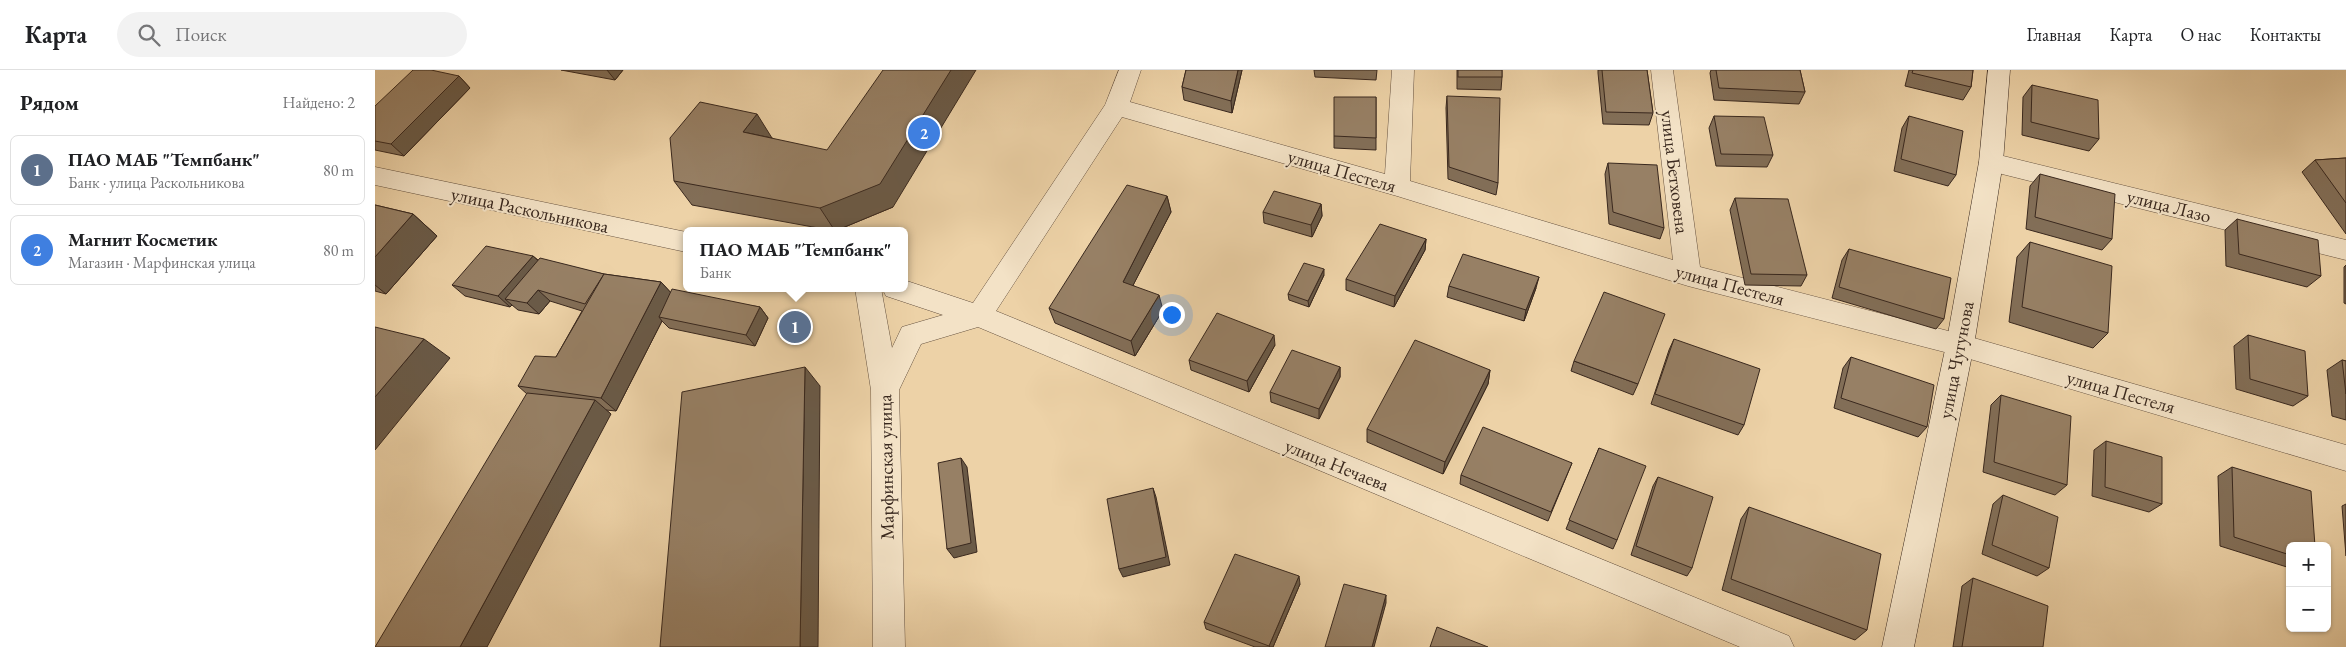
<!DOCTYPE html>
<html lang="ru">
<meta charset="utf-8">
<style>
:root{--surface:#fff;--page:#f2f2f2;--text:#202124;--muted:#757577;--line:#e0e0e0;--accent:#7c3aed}
body{margin:0;font-family:"EB Garamond",serif;background:var(--page);color:var(--text)}
.controls{position:absolute;right:15px;bottom:15px;display:grid;overflow:hidden;border-radius:8px;box-shadow:0 1px 4px #0004}
.controls button{width:45px;height:45px;display:grid;place-items:center;padding:0;border:0;border-bottom:1px solid var(--line);background:var(--surface);color:var(--text);font:25px sans-serif}
.you{position:absolute;left:796px;top:244px;width:18px;height:18px;margin:-12px;border:4px solid #fff;border-radius:50%;background:#1a73e8;box-shadow:0 0 0 8px #1a73e833}
.badge{display:grid;place-items:center;width:32px;height:32px;border-radius:50%;background:var(--accent);color:#fff;font-size:16px;font-weight:700}
.pin{position:absolute;translate:-50% -50%;border:2px solid #fff;box-shadow:0 1px 5px #0006}
.popup{position:absolute;left:308px;top:157px;width:225px;height:65px;box-sizing:border-box;display:grid;place-content:center;border-radius:8px;background:var(--surface);filter:drop-shadow(0 1px 4px #0005);font-size:16px;white-space:nowrap;color:var(--muted)}
.popup b{font-size:19px;color:var(--text)}
.popup::after{content:'';position:absolute;left:50%;top:100%;margin-left:-10px;border:10px solid transparent;border-top-color:var(--surface)}
.list{margin:0;padding:0;list-style:none}
h2{display:flex;justify-content:space-between;align-items:center;height:65px;margin:0;padding:0 20px;font-size:21px}
h2 small{font-size:16px;font-weight:400;color:var(--muted)}
.list li{display:grid;grid-template-columns:32px 1fr auto;gap:15px;align-items:center;box-sizing:border-box;height:70px;margin:0 10px 10px;padding:0 10px;border:1px solid var(--line);border-radius:8px}
.list b{display:block;font-size:19px;white-space:nowrap}
.list p{margin:0;font-size:16px;white-space:nowrap;color:var(--muted)}
.list em{font-size:16px;font-style:normal;color:var(--muted)}
.icon{flex:none;width:28px;height:28px;fill:none;stroke:currentColor;stroke-width:2;stroke-linecap:round;stroke-linejoin:round}
.map{position:relative;flex:none;width:1971px;height:577px;overflow:hidden}
header{display:flex;align-items:center;gap:30px;box-sizing:border-box;height:70px;padding:0 25px;background:var(--surface);border-bottom:1px solid var(--line)}
header strong{font-size:24px}
nav{display:flex;gap:28px;margin-inline-start:auto;font-size:18px}
.search{width:350px;height:45px;background:var(--page);display:flex;align-items:center;gap:12px;box-sizing:border-box;padding:0 18px;border-radius:28px;color:var(--muted);font-size:19px}
main{display:flex}
aside{flex:1;background:var(--surface)}
.map>svg:first-child{display:block}
.lines{fill:none;stroke-linecap:round;stroke-linejoin:round}
.street-casing{stroke:#665240;stroke-width:1}
.secondary-casing{stroke:#39281e;stroke-width:1}
.street{fill:#f3e2c6;fill-rule:evenodd}
.secondary{fill:#f3e2c6;fill-rule:evenodd}
.wall{fill:#826e57;stroke:#39281e}
.shaded-wall{fill:#6a5a47;stroke:#39281e}
.building{fill:#978065;stroke:#39281e}
.labels{text-anchor:middle;dominant-baseline:central;stroke-width:4;stroke-linejoin:round;paint-order:stroke}
.street-label{font-size:19px;fill:#39281e;stroke:#f3e2c6}
</style>
<header>
<strong>Карта</strong>
<div class="search"><svg class="icon" aria-label="search" viewBox="0 0 24 24"><circle cx="10" cy="10" r="6"/><path d="M15 15l6 6"/></svg>Поиск</div>
<nav><a>Главная</a><a>Карта</a><a>О нас</a><a>Контакты</a></nav>
</header>
<main>
<aside>
<h2>Рядом<small>Найдено: 2</small></h2>
<ul class="list">
<li><span class="badge" style="background:#5c6f8a">1</span><div><b>ПАО МАБ &quot;Темпбанк&quot;</b><p>Банк · улица Раскольникова</p></div><em>80 m</em></li>
<li><span class="badge" style="background:#3f7fe0">2</span><div><b>Магнит Косметик</b><p>Магазин · Марфинская улица</p></div><em>80 m</em></li>
</ul>
</aside>
<div class="map">
<svg width="1971" height="577" viewBox="0 0 1971 577">
<rect width="100%" height="100%" fill="#edd2a7"/>
<filter id="stains"><feTurbulence type="fractalNoise" baseFrequency=".004" numOctaves="4"/><feColorMatrix values="0 0 0 0 .2 0 0 0 0 .09 0 0 0 0 .02 0 0 0 .5 -.17"/></filter>
<radialGradient id="worn" r=".72"><stop offset=".6" stop-color="#630" stop-opacity="0"/><stop offset="1" stop-color="#630" stop-opacity=".3"/></radialGradient>
<g class="lines">
<defs>
<g id="street">
<path d="M744,0h22l-11,32 255,72 7,-104h22l-4,111 263,79 -22,-190h22l27,197 260,67 386,111v26l-386,-115 -272,-70 -291,-90 -275,-79 -126,194 793,325 5,11h-54l-762,-320 -57,17 -22,46 6,257h-32l-2,-257 -16,-102h26l11,60 10,-21 41,-12 -57,-19 -4,-8h22v-8l69,23 132,-198z"/>
<path d="M1616,83l355,87v20l-364,-91 -3,-7 3,-7z"/>
<path d="M0,97l311,65v20l-311,-67z"/>
</g>
<path id="secondary" d="M1613,0h22l-7,92 -29,183 -60,302h-32l64,-302 33,-183z"/>
</defs>
<use href="#street" class="street-casing"/>
<use href="#secondary" class="secondary-casing"/>
<use href="#street" class="street"/>
<use href="#secondary" class="secondary"/>
</g>
<g class="wall">
<path d="M186,0h62l-8,10z"/>
<path d="M811,0h56l-10,43 -48,-13 -2,-13z"/>
<path d="M939,0h63l-1,10 -61,-3z"/>
<path d="M1082,0h45v7l-1,13 -44,-1z"/>
<path d="M1223,0h49l6,43 -4,12 -46,-1 -5,-51z"/>
<path d="M1336,0h89l5,22 -6,12 -85,-4 -4,-27z"/>
<path d="M1534,0h64l-2,17 -8,13 -58,-14z"/>
<path d="M84,6l11,12 -66,68 -29,-6v-44z"/>
<path d="M1657,15l67,54 -10,12 -67,-16 1,-38z"/>
<path d="M1072,26l51,87 -2,12 -48,-16 -2,-71z"/>
<path d="M1001,27v53l-42,-2v-12z"/>
<path d="M1339,46l59,39 -6,12 -51,-1 -7,-38z"/>
<path d="M1534,46l47,59 -8,11 -54,-15 8,-43z"/>
<path d="M397,68l121,69 -58,24 -143,-26 -18,-24z"/>
<path d="M1971,88v76l-44,-62 13,-12z"/>
<path d="M1233,93l56,65 -4,11 -51,-15 -4,-50z"/>
<path d="M1665,104l72,65 -10,11 -76,-21 4,-43z"/>
<path d="M792,126l4,16 -38,73 30,25 -28,46 -80,-33 -6,-15z"/>
<path d="M1360,128l72,77 -6,11 -56,-1 -15,-75z"/>
<path d="M946,134l1,12 -10,21 -48,-14 -1,-11z"/>
<path d="M0,135l38,9 24,22 -51,58 -11,-3z"/>
<path d="M1862,149l84,57 -14,11 -81,-21 -1,-36z"/>
<path d="M1051,169l-1,11 -31,57 -48,-17v-11z"/>
<path d="M1655,172l78,91 -15,15 -84,-26 8,-65z"/>
<path d="M1474,179l95,70 -8,10 -104,-31 10,-38z"/>
<path d="M158,186l5,4 66,14 57,8 10,11 89,14 8,11 -13,28 -86,-18 -7,-7 -46,90 -10,-1 5,4 -84,-20 -9,-8 38,-29 26,-46 -32,-10 -11,13 -21,-4 -6,-5 -2,2 -45,-11 -13,-11z"/>
<path d="M1971,195v39l-2,-1v-36z"/>
<path d="M949,205l-15,32 -20,-7 -1,-6z"/>
<path d="M1074,216l87,2 -12,33 -77,-24z"/>
<path d="M1873,265l60,61 -15,10 -57,-17 -2,-43z"/>
<path d="M1299,269l70,86 -6,10 -87,-31 18,-54z"/>
<path d="M900,275l-26,47 -58,-22 -2,-10z"/>
<path d="M1476,287l76,70 -9,10 -84,-29 9,-40z"/>
<path d="M1967,290l4,1v59l-14,-4 -5,-46z"/>
<path d="M1199,291l64,23 -5,11 -62,-24z"/>
<path d="M965,297v10l-21,42 -48,-17 -1,-10z"/>
<path d="M1115,300l-2,14 -45,90 -76,-32v-13z"/>
<path d="M1626,325l66,90 -12,10 -72,-23 8,-67z"/>
<path d="M1731,371l56,63 -13,8 -57,-16 2,-46z"/>
<path d="M1224,378l18,92 -4,9 -47,-20z"/>
<path d="M1197,393l-24,58 -88,-37 1,-9z"/>
<path d="M1857,397l58,79v22l-70,-22 -2,-70z"/>
<path d="M1283,407l34,91 -5,8 -56,-21 22,-69z"/>
<path d="M1628,425l46,73 -12,8 -55,-22 11,-50z"/>
<path d="M1971,434v52l-4,-50z"/>
<path d="M1374,437l118,123 -12,10 -133,-50 19,-71z"/>
<path d="M1598,508l70,69h-90l9,-61z"/>
<path d="M925,514l-27,63h-18l-49,-18 -2,-7z"/>
</g>
<g class="shaded-wall">
<path d="M232,0h16l-8,10z"/>
<path d="M576,0h25l-83,137 -58,24 -15,-23z"/>
<path d="M863,0h4l-10,43 -1,-12z"/>
<path d="M84,6l11,12 -66,68 -13,-12z"/>
<path d="M382,44l15,24 -29,-6z"/>
<path d="M792,126l4,16 -44,85 -4,-15z"/>
<path d="M946,134l1,12 -10,21 -1,-12z"/>
<path d="M38,144l24,22 -51,58 -11,-9v-28z"/>
<path d="M1051,169l-1,11 -31,57 1,-11z"/>
<path d="M158,186l12,11 -40,32 7,6 -2,2 -12,-11z"/>
<path d="M949,199v6l-15,32 -1,-6z"/>
<path d="M1164,207l-3,11 -12,33 2,-11z"/>
<path d="M286,212l14,15 -16,20 3,4 -46,90 -15,-13z"/>
<path d="M163,220l12,11 -11,13 -12,-11z"/>
<path d="M784,225l4,15 -28,46 -4,-15z"/>
<path d="M385,237l8,11 -13,28 -9,-11z"/>
<path d="M899,265l1,10 -26,47 -2,-11z"/>
<path d="M49,269l26,19 -75,92v-53z"/>
<path d="M430,297l15,19 -2,261h-18z"/>
<path d="M965,297v10l-21,42v-10z"/>
<path d="M1115,300l-2,14 -45,90 2,-12z"/>
<path d="M220,330l16,14 -124,233h-27z"/>
<path d="M586,388l6,9 10,85 -23,6 -7,-9z"/>
<path d="M778,418l3,9 14,68 -47,12 -4,-8z"/>
<path d="M924,506l1,8 -27,63h-3l-1,-1z"/>
<path d="M1011,525v8l-12,44h-2z"/>
</g>
<g class="building">
<path d="M38,0h18l28,6 -68,68 -16,-3v-35z"/>
<path d="M508,0h68l-71,114 -60,24 -146,-27 -4,-43 30,-36 57,12 -14,18 84,18z"/>
<path d="M811,0h52l-7,31 -49,-14z"/>
<rect x="1083" y="0" width="44" height="7"/>
<path d="M1227,0h45l6,43 -47,-1z"/>
<path d="M1341,0h84l5,22 -86,-4z"/>
<path d="M1538,0h60l-2,17 -59,-14z"/>
<path d="M1657,15l66,15 1,39 -68,-17z"/>
<path d="M1072,26l53,2 -2,85 -49,-16z"/>
<path d="M959,27h42v41l-42,-2z"/>
<path d="M1339,46l50,1 9,38 -52,-1z"/>
<path d="M1534,46l54,15 -7,44 -55,-16z"/>
<path d="M1971,88v45l-31,-43z"/>
<path d="M1233,93l49,2 7,63 -51,-16z"/>
<path d="M1665,104l75,20 -3,45 -77,-22z"/>
<path d="M752,115l40,11 -44,86 36,13 -28,46 -82,-33z"/>
<path d="M899,121l47,13 -10,21 -48,-13z"/>
<path d="M1360,128l53,1 19,76 -56,-1z"/>
<path d="M0,135l38,9 -38,43z"/>
<path d="M1862,149l81,21 3,36 -82,-22z"/>
<path d="M1005,154l46,15 -31,57 -49,-17z"/>
<path d="M1655,172l82,24 -4,67 -86,-26z"/>
<path d="M111,176l47,10 -35,40 -46,-11z"/>
<path d="M1474,179l102,29 -7,41 -105,-32z"/>
<path d="M1088,184l76,23 -13,33 -77,-24z"/>
<path d="M165,188l64,16 -19,30 -47,-14 -11,13 -22,-4z"/>
<path d="M929,193l20,6 -16,32 -20,-7z"/>
<path d="M229,204l57,8 -60,116 -83,-12 17,-30 21,1z"/>
<path d="M297,219l88,18 -14,28 -87,-18z"/>
<path d="M1229,222l61,22 -27,70 -64,-23z"/>
<path d="M842,243l57,22 -27,46 -58,-21z"/>
<path d="M0,257l49,12 -49,58z"/>
<path d="M1873,265l57,16 3,45 -58,-17z"/>
<path d="M1299,269l86,30 -16,56 -89,-31z"/>
<path d="M1040,270l75,30 -45,92 -78,-33z"/>
<path d="M917,280l48,17 -21,42 -49,-17z"/>
<path d="M1476,287l83,28 -7,42 -86,-29z"/>
<path d="M1967,290l4,1v33z"/>
<path d="M430,297l-5,280h-140l22,-255z"/>
<path d="M152,323l68,7 -135,247h-85z"/>
<path d="M1626,325l70,21 -4,69 -73,-23z"/>
<path d="M1108,357l89,36 -21,49 -90,-37z"/>
<path d="M1731,371l56,16v47l-57,-17z"/>
<path d="M1224,378l47,18 -29,74 -48,-20z"/>
<path d="M586,388l10,85 -24,6 -9,-86z"/>
<path d="M1857,397l79,24 4,55h-25v9l-56,-18z"/>
<path d="M1283,407l55,20 -21,71 -56,-22z"/>
<path d="M778,418l13,69 -47,12 -12,-70z"/>
<path d="M1628,425l55,22 -9,51 -57,-23z"/>
<path d="M1374,437l132,47 -14,76 -136,-51z"/>
<path d="M860,484l64,22 -30,70 -65,-24z"/>
<path d="M1598,508l75,28 -5,41h-81z"/>
<path d="M969,514l42,11 -14,52h-47z"/>
<path d="M1062,557l51,20h-58z"/>
</g>
<g class="labels">
<g class="street-label">
<text transform="translate(967 101) rotate(16)">улица Пестеля</text>
<text transform="translate(1300 102) rotate(83)">улица Бетховена</text>
<text transform="translate(1794 136) rotate(14)">улица Лазо</text>
<text transform="translate(155 140) rotate(12)">улица Раскольникова</text>
<text transform="translate(1355 215) rotate(15)">улица Пестеля</text>
<text transform="translate(1581 290) rotate(-79)">улица Чугунова</text>
<text transform="translate(1746 322) rotate(16)">улица Пестеля</text>
<text transform="translate(962 395) rotate(22)">улица Нечаева</text>
<text transform="translate(511 397) rotate(-91)">Марфинская улица</text>
</g>
</g>
<rect width="100%" height="100%" filter="url(#stains)"/>
<rect width="100%" height="100%" fill="url(#worn)"/>
</svg>
<div class="controls">
<button>+</button>
<button>−</button>
</div>
<div class="you"></div>
<div class="pin badge" style="left:420px;top:257px;background:#5c6f8a">1</div>
<div class="popup"><b>ПАО МАБ &quot;Темпбанк&quot;</b>Банк</div>
<div class="pin badge" style="left:549px;top:63px;background:#3f7fe0">2</div>
</div>
</main>
